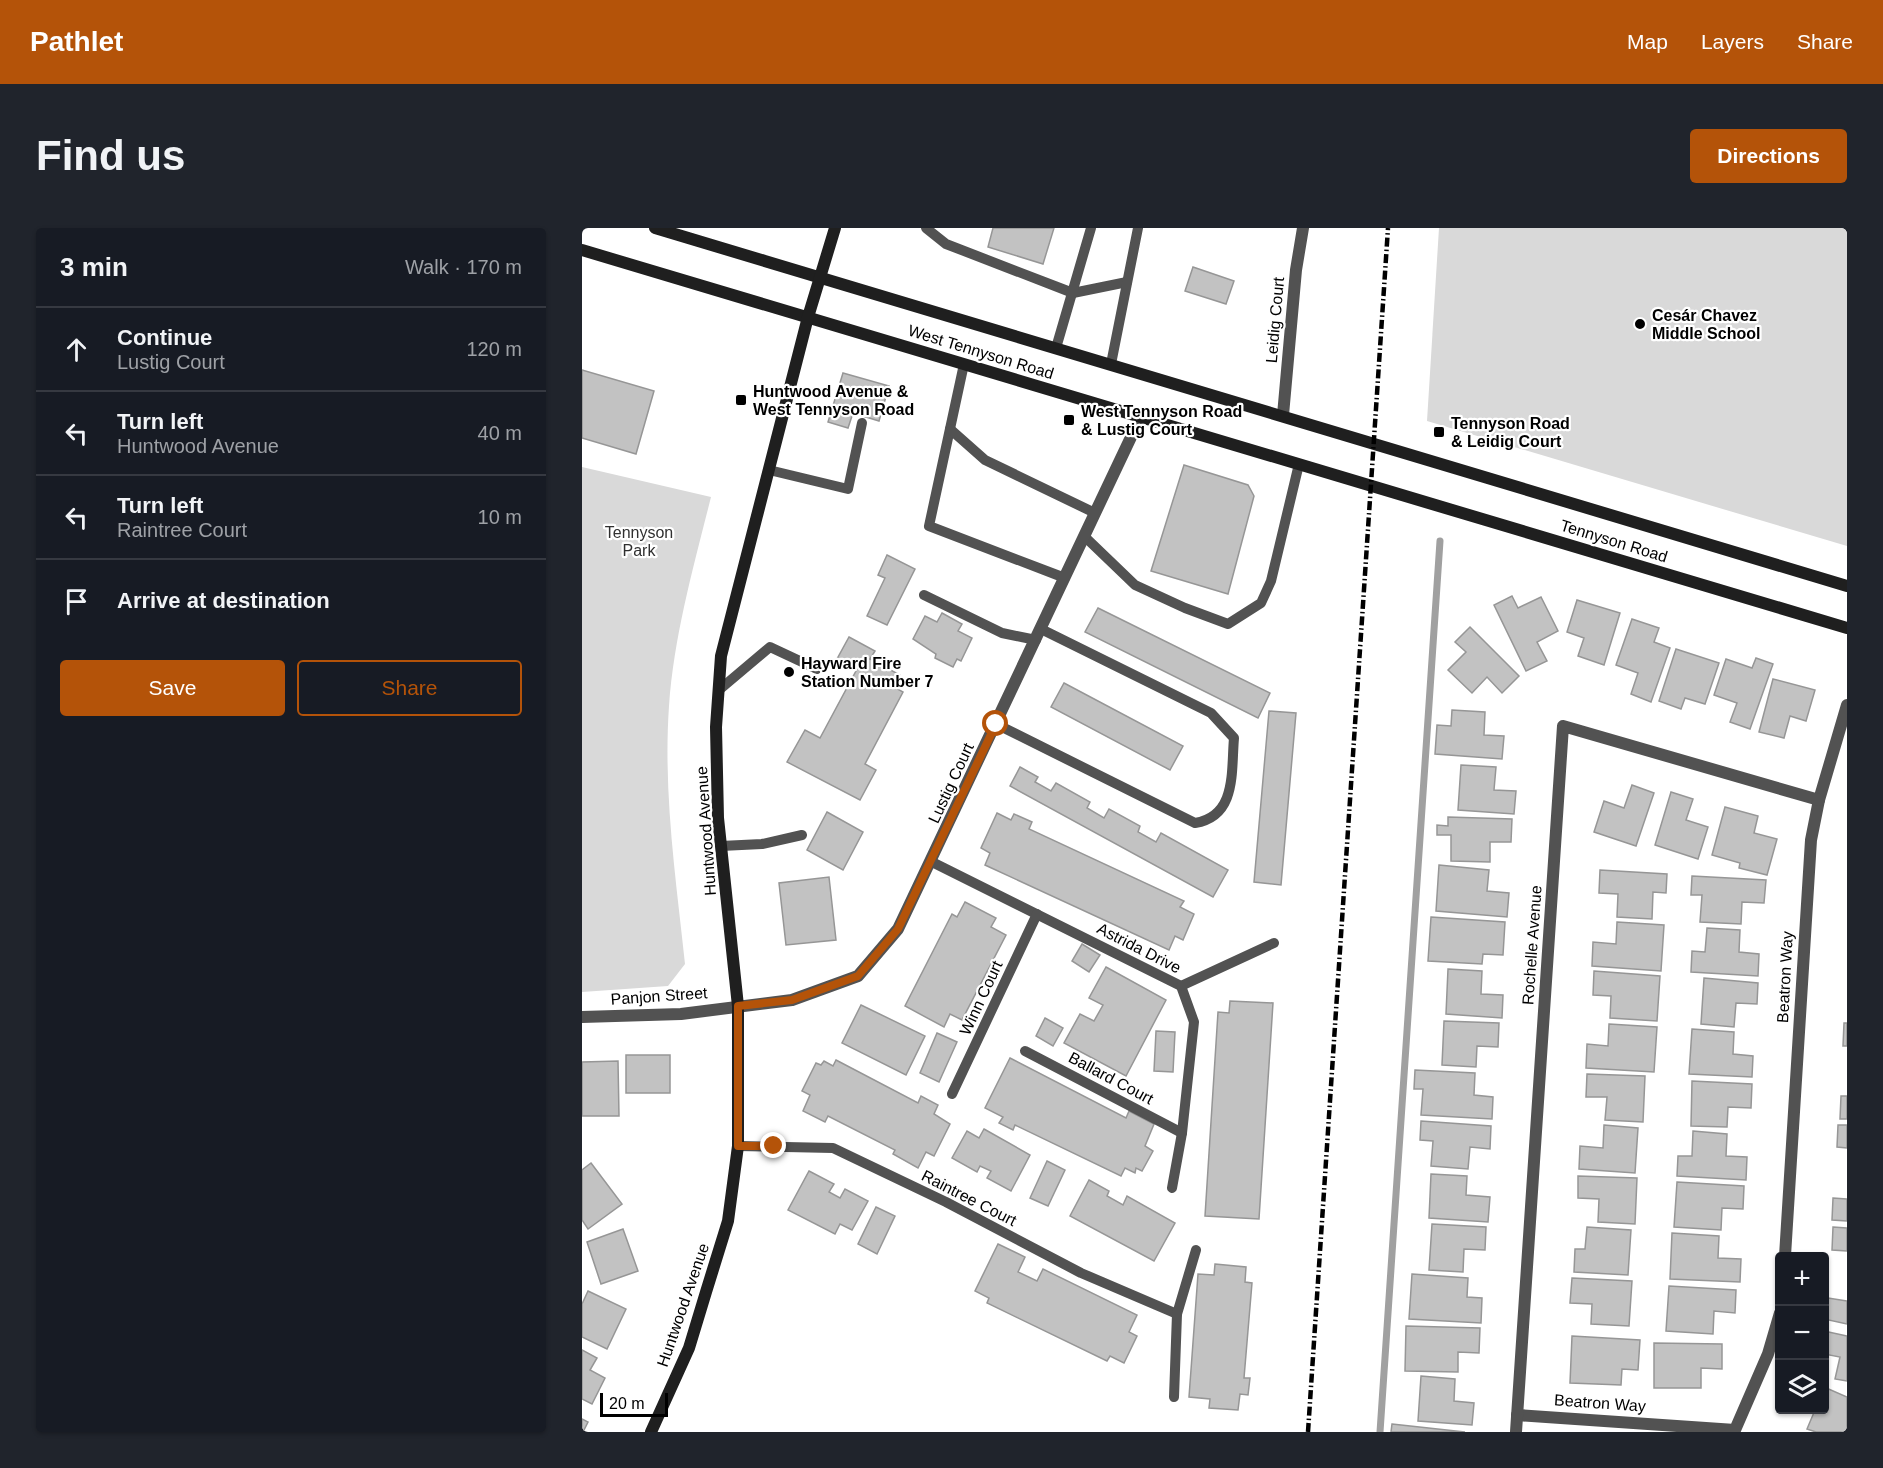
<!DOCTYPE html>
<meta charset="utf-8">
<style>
:root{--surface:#171b24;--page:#20242c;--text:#f1f3f6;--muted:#9ea1a6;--line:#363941;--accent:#b45309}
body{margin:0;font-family:Helvetica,sans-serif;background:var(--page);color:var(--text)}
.controls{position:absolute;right:18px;bottom:18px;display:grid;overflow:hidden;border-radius:6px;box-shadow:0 2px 4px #0004}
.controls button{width:54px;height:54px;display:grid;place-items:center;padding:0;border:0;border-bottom:2px solid var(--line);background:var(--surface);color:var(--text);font:30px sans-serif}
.scale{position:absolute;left:18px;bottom:15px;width:68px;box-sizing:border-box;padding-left:6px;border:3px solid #000;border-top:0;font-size:16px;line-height:21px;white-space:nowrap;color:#000;-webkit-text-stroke:4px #fff;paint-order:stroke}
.stop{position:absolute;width:18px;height:18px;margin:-14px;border:4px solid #b45309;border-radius:50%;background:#fff}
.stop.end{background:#b45309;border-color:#fff;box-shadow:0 2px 6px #0008}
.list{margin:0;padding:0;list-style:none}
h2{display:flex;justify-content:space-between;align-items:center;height:78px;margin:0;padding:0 24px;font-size:26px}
h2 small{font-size:20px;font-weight:400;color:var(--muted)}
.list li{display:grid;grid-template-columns:39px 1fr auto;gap:18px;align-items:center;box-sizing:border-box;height:84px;padding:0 24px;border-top:2px solid var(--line)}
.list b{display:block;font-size:22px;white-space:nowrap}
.list p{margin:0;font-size:20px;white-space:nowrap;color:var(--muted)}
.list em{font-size:20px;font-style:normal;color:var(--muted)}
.actions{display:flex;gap:12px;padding:18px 24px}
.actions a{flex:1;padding:14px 0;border:2px solid var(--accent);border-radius:6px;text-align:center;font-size:21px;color:var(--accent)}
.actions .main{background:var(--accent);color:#fff}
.icon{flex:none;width:33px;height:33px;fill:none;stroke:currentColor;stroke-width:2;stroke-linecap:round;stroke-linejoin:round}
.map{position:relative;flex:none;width:1265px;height:1204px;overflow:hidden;border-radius:6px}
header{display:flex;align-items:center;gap:36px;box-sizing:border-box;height:84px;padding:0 30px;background:var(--accent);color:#fff}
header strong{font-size:28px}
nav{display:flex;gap:33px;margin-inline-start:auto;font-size:21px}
.intro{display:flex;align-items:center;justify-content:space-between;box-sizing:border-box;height:144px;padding:0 36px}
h1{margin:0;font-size:42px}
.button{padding:15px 27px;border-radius:6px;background:var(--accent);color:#fff;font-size:21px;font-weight:700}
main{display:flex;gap:36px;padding:0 36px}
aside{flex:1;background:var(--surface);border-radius:6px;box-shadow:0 2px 4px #0004}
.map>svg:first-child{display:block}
.green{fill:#d9d9d9}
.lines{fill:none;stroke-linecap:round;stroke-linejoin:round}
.stream{stroke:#a0a0a0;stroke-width:7}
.building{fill:#c2c2c2;stroke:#969696;stroke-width:1.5}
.lane{stroke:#525252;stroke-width:10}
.street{stroke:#525252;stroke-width:12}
.secondary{stroke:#1f1f1f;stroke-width:12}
.rail{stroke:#000;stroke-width:4.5;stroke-dasharray:9 3 1.5 3;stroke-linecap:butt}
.route{stroke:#b45309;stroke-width:8}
.poi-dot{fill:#000;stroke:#fff;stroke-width:2}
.labels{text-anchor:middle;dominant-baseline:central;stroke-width:4.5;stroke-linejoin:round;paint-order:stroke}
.poi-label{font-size:16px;font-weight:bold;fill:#000;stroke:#fff;text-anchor:start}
.street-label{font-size:16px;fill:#000;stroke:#fff}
.park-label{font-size:16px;fill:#303030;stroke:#fff}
</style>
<header>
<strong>Pathlet</strong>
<nav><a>Map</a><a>Layers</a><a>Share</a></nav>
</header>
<div class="intro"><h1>Find us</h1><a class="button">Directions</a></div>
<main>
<aside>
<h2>3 min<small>Walk · 170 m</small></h2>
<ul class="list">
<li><svg class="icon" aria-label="ahead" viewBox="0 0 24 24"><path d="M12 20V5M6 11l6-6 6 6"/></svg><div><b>Continue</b><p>Lustig Court</p></div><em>120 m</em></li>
<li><svg class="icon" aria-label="left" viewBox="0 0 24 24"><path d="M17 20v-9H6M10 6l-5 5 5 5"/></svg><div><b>Turn left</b><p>Huntwood Avenue</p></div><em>40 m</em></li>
<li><svg class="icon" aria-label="left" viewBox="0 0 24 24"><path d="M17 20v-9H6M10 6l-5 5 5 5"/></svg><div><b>Turn left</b><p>Raintree Court</p></div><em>10 m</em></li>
<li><svg class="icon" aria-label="arrive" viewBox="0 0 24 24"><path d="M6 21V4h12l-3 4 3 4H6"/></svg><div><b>Arrive at destination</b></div></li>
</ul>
<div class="actions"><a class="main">Save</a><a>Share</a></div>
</aside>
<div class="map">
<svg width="1265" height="1204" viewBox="0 0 1265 1204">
<rect width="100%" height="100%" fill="#fff"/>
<g class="green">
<path d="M857,0h408v318l-420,-125z"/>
<path d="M0,239l129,30c-17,68 -37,138 -42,209 -6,87 7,173 16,258l-17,22 -86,6z"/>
</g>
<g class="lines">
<path class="stream" d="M798,1204l60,-891"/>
</g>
<g class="building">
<path d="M411,0h61l-11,36 -55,-17z"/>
<path d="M611,39l41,14 -8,23 -41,-13z"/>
<path d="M0,142l72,21 -18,63 -54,-16z"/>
<path d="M261,145l46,13 -10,35 -26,-8 -5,15 -20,-6z"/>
<path d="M602,237l64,20 6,11 -26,98 -77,-23z"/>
<path d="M305,327l28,14 -28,56 -20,-9 18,-38 -7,-3z"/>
<path d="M930,368l6,12 23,-11 17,34 -21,11 10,19 -21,10 -32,-66z"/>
<path d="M995,372l43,13 -16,52 -26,-9 6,-18 -17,-6z"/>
<path d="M516,380l172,85 -12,25 -173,-86z"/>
<path d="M360,385l20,11 -4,7 14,7 -11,23 -4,-2 -4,8 -18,-9 1,-4 -23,-15 12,-23 12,6z"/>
<path d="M1050,391l27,9 -5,14 16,6 -19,54 -20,-8 7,-21 -22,-8z"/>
<path d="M888,399l49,49 -17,17 -15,-16 -15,16 -24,-23 18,-18 -11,-10z"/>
<path d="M267,409l26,14 -5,8 30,16 -6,12 9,5 -38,72 11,6 -16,30 -73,-38 18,-32 15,8 37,-69 -20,-10z"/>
<path d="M1094,421l43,14 -14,41 -20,-6 -4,11 -22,-8z"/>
<path d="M1174,430l17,6 -23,65 -20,-7 7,-19 -23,-8 12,-36 26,9z"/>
<path d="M1191,451l42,11 -9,31 -16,-5 -6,22 -25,-6z"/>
<path d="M482,455l119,63 -13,24 -119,-63z"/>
<path d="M870,482l33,2 -1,23 20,1 -2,23 -67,-5 2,-29 14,1z"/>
<path d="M687,483l27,2 -15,172 -27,-3z"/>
<path d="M879,537l35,2 -2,23 22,1 -2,23 -56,-4z"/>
<path d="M438,539l18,10 -3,5 16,9 5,-8 34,19 -3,6 17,10 5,-9 31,17 -2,6 18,10 5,-9 67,37 -15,27 -203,-111z"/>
<path d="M1050,557l22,8 -18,53 -42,-14 10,-31 20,7z"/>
<path d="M1089,564l22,7 -7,21 22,7 -10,32 -43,-14z"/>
<path d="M1143,579l33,9 -4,17 23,6 -10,36 -28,-7 1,-5 -28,-8z"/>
<path d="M245,584l36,20 -20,38 -36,-20z"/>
<path d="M415,585l14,7 3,-6 18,8 -3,7 155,72 -4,6 14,7 -11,26 -8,-4 -6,14 -184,-85 5,-12 -9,-5z"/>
<path d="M866,589l64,2 -1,23h-21v20l-39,-1v-26h-14v-10l11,1z"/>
<path d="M857,637l50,5 -2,21 22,2 -2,24 -71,-6z"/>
<path d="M1018,642l67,4 -1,19 -13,-1 -1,27 -35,-2 1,-23 -19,-1z"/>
<path d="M1110,648l74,4 -2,23 -22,-1 -1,22 -41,-2 2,-27h-11z"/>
<path d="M247,649l7,63 -50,5 -7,-62z"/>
<path d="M383,674l31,16 -5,9 15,8 -44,85 -12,-6 -6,13 -39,-21 47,-92 5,3z"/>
<path d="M849,689l74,5 -2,33 -20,-1 -1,10 -54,-3z"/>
<path d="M1035,694l47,3 -3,46 -69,-5 1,-24 23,2z"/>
<path d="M1125,700l33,2 -1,22 20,2 -1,22 -67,-4 1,-21 13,1z"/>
<path d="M500,716l18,11 -11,17 -17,-11z"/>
<path d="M524,739l60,33 -40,76 -62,-33 16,-29 14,7 9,-16 -14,-7z"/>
<path d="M866,741l34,2 -1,23 22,1 -1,23 -56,-4z"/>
<path d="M1012,743l66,5 -3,45 -47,-3 1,-22 -18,-1z"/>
<path d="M1122,750l54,5 -1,21 -21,-1 -2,24 -33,-3z"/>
<path d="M648,773l43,2 -14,216 -54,-3 13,-204 11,1z"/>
<path d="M279,777l64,31 -19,39 -64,-32z"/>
<path d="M463,790l18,10 -10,18 -17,-10z"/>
<path d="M862,793l55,2 -1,24 -21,-1 -1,21 -34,-2z"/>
<path d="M1262,795h3v23h-4z"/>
<path d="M1027,796l48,3 -3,45 -68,-4 1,-24 21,2z"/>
<path d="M1110,801l42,3 -1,22 20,2 -1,21 -63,-3z"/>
<path d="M574,803l19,1 -2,40 -19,-1z"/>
<path d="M355,805l20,9 -18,40 -19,-9z"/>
<rect x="44" y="827" width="44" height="38"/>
<path d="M428,830l116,60 3,-7 25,13 -9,22 8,5 -11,20 -6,-3 -1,5 -10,-5 -4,8 -106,-51 -2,5 -14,-7 4,-6 -18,-9z"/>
<path d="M254,832l82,43 3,-7 17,9 -4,9 16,10 -16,32 -8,-4 -8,16 -25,-14 2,-4 -67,-34 -3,6 -22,-11 7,-16 -8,-4 14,-28 5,2 3,-4 9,5z"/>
<path d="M36,833l1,55h-37v-54z"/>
<path d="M833,842l60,3 -1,22 19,2 -1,22 -71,-4 2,-26h-9z"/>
<path d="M1005,846l58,2 -2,46 -38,-2 2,-23h-21z"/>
<path d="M1110,853l60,3 -1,24 -23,-1 -1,20 -36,-1z"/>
<path d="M1259,868h6v23h-7z"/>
<path d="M839,893l70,5 -1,23 -20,-2 -2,22 -37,-3 2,-25 -13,-1z"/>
<path d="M1022,897l34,3 -3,45 -56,-4 1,-23 23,2z"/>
<path d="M1256,897h9v23l-10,-1z"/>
<path d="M402,901l46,26 -19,36 -24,-13 4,-7 -11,-5 -3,6 -25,-14 15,-27 12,7z"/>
<path d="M1111,903l34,3 -1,22 21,1 -1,23 -69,-4 1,-20h14z"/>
<path d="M465,933l18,9 -17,36 -18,-8z"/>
<path d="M9,935l31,41 -34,25 -6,-9v-50z"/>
<path d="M227,943l25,13 -5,8 11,6 5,-9 23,12 -16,29 -12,-6 -5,10 -47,-24z"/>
<path d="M849,946l36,2 -1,19 24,2 -2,25 -59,-4z"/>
<path d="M996,948l59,2 -2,46 -37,-2 1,-23 -21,-1z"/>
<path d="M507,952l20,11 -2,5 16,9 4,-9 48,27 -21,38 -84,-45z"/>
<path d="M1095,954l67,4 -1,23 -21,-1 -1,22 -47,-3z"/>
<path d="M1251,970l14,1v22l-15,-1z"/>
<path d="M294,979l19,9 -18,38 -19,-10z"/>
<path d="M850,996l54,3 -1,23 -21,-1 -1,23 -34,-2z"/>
<path d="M1005,999l44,3 -3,45 -54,-3 1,-23h10z"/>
<path d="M1251,999l14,1v23l-15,-1z"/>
<path d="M41,1001l15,42 -37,13 -14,-42z"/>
<path d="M1090,1005l47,3 -1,22 23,1 -1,23 -70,-3z"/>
<path d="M416,1016l27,13 -7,15 19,9 6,-12 94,46 -8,17 8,4 -13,27 -14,-7 -3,5 -120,-58 2,-5 -14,-7z"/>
<path d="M633,1036l31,3 -1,15 7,1 -8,95h6l-2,17 -8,-1 -2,16 -29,-2 1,-9 -21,-2 9,-123 16,1z"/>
<path d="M830,1046l56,4 -1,19 15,1 -1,25 -72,-4z"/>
<path d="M990,1050l60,3 -3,45 -38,-2 1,-20 -22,-1z"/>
<path d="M1087,1058l67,4 -1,23 -21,-2 -1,23 -47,-3z"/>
<path d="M6,1063l38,18 -19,40 -25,-12v-33z"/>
<path d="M1246,1070l19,3v23l-23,-5z"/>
<path d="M824,1098l74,2 -1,25 -21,-1v20l-53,-1z"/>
<path d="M1242,1103l23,5v45l-12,-2 5,-22 -16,-3z"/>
<path d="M990,1108l68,4 -2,30 -16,-1 -1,16 -51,-2z"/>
<path d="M1072,1115l68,1v25l-21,-1v20h-47z"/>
<path d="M0,1122l15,8 -7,12 15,8 -13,26 -10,-5z"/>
<path d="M839,1148l34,3 -1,22 20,2 -2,22 -54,-4z"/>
<path d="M1242,1159l23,10v35h-31l-9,-3 8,-19h9z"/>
<path d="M0,1191l6,3 -5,10h-1z"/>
<path d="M810,1196l73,8h-74z"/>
</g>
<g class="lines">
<g class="lane">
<path d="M344,0l20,16 127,49 54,-11"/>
<path d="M474,120l35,-120"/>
<path d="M382,136l-35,162 136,52"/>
<path d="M529,136l27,-136"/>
<path d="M368,201l35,31 110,53"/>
<path d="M187,242l79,19 14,-66"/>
<path d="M502,308l51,49 50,23 43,16 33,-21 10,-22 28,-117"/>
<path d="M342,367l78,38 34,7"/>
<path d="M137,462l51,-43 47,22"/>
<path d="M414,496l199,99c42,-7 36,-51 39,-85l-23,-25 -170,-84"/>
<path d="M139,618l41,-2 40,-9"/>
<path d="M350,634l249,124 13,36 -12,111 -10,55"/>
<path d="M599,758l93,-43"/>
<path d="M443,823l157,82"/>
<path d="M370,866l85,-180"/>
<path d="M156,918l95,2 113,54 135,71 96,41"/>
<path d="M592,1169l3,-83 19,-64"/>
</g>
<g class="street">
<path d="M701,187l13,-145 7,-42"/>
<path d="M0,789l99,-3 111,-14 66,-24 40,-47 243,-513"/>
<path d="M1203,1028l26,-416 8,-40 28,-95"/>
<path d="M935,1187l218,15 33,-76 12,-41"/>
<path d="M934,1204l47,-706 256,74"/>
</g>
<g class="secondary">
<path d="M73,0l1192,358"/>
<path d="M0,22l1265,378"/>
<path d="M69,1204l38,-84 17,-56 22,-71 10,-75v-140l-20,-188 -2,-91 5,-71 87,-339 27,-89"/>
</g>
<path class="rail" d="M726,1204l80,-1204"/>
</g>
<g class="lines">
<path class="route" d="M192,918h-36v-140l54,-6 66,-24 40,-47 98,-205"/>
</g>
<g class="poi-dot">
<circle cx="1058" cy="96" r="6"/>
<rect x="153" y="166" width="12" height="12" rx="3"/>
<rect x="481" y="186" width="12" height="12" rx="3"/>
<rect x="851" y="198" width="12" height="12" rx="3"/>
<circle cx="207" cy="444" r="6"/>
</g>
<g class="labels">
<g class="poi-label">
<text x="1070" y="87">Cesár Chavez<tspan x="1070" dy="18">Middle School</tspan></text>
<text x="171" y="163">Huntwood Avenue &amp;<tspan x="171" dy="18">West Tennyson Road</tspan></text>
<text x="499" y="183">West Tennyson Road<tspan x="499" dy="18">&amp; Lustig Court</tspan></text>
<text x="869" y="195">Tennyson Road<tspan x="869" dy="18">&amp; Leidig Court</tspan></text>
<text x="219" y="435">Hayward Fire<tspan x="219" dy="18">Station Number 7</tspan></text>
</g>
<g class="street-label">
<text transform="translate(693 92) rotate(-85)">Leidig Court</text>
<text transform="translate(399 124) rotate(17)">West Tennyson Road</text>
<text transform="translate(1032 313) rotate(17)">Tennyson Road</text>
<text transform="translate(369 555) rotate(-65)">Lustig Court</text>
<text transform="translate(124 603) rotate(-94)">Huntwood Avenue</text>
<text transform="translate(950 717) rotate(-86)">Rochelle Avenue</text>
<text transform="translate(557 720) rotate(27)">Astrida Drive</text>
<text transform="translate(1203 749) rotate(-87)">Beatron Way</text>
<text transform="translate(77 768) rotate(-4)">Panjon Street</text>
<text transform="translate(399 770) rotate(-65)">Winn Court</text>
<text transform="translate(529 850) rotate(28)">Ballard Court</text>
<text transform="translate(387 970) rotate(27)">Raintree Court</text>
<text transform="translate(101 1077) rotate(-71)">Huntwood Avenue</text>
<text transform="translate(1018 1175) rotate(4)">Beatron Way</text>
</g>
<g class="park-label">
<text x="57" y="304">Tennyson<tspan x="57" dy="18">Park</tspan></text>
</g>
</g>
</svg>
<div class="controls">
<button>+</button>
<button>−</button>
<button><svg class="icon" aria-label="layers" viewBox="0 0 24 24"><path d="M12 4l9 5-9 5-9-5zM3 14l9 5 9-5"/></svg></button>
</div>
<div class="scale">20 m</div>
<div class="stop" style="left:414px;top:496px"></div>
<div class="stop end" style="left:192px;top:918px"></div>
</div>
</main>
